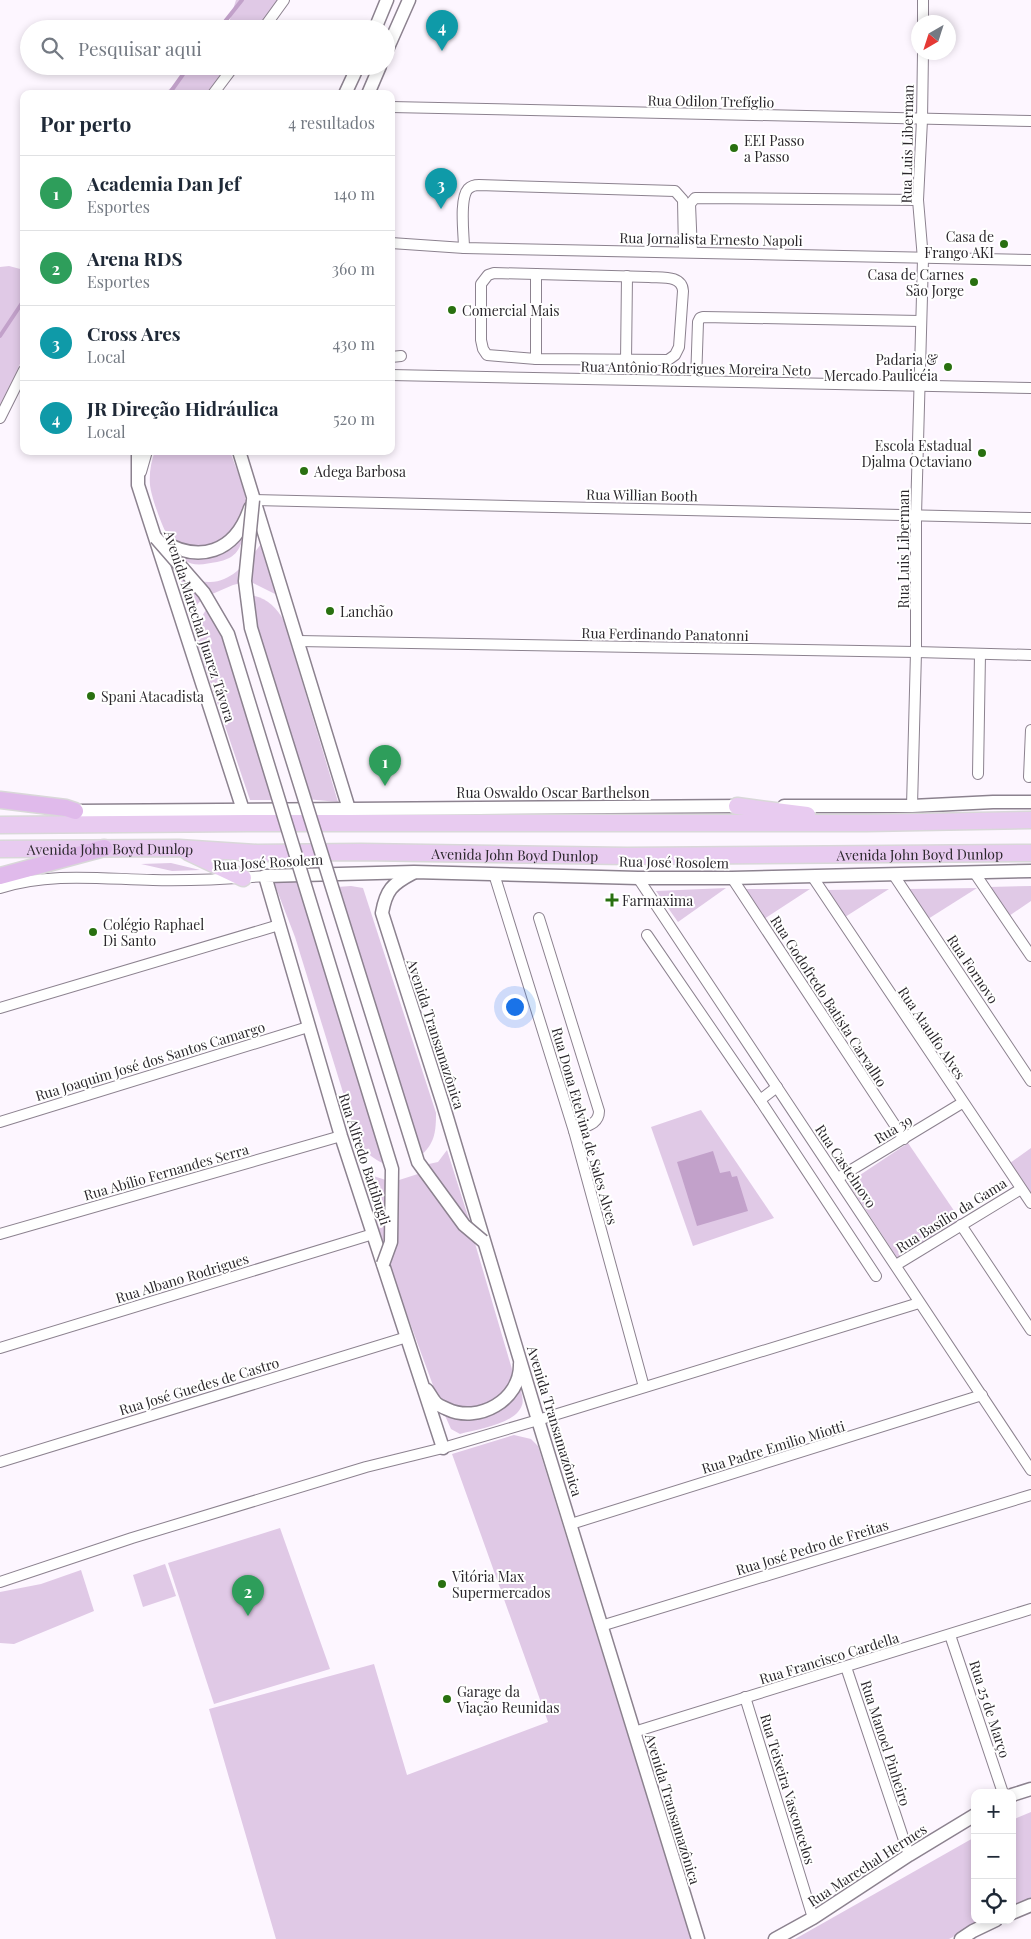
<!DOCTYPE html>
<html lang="pt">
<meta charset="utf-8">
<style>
:root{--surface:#fff;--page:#f2f2f3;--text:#1f2937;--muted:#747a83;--line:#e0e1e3;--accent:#111827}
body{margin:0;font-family:"Playfair Display",serif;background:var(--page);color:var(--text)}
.controls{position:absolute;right:15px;bottom:15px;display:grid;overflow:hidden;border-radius:10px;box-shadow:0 2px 8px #0003}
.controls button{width:45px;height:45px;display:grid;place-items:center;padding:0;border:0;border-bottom:1px solid var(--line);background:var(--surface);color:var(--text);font:25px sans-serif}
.compass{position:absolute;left:911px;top:15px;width:45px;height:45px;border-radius:50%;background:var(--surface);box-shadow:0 2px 8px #0003;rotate:219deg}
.you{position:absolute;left:514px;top:1006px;width:18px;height:18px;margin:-12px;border:4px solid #fff;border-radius:50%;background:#1a73e8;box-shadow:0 0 0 8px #1a73e833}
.badge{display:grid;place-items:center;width:32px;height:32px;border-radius:50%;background:var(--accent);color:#fff;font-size:16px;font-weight:700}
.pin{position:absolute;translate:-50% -41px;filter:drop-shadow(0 1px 2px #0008)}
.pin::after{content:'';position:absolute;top:26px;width:18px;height:15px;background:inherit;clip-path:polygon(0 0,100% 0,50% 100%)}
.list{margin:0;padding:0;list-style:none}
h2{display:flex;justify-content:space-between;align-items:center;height:65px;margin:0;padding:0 20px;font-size:21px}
h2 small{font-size:16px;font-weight:400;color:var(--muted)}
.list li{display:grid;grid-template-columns:32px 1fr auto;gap:15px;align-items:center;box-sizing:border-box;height:75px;padding:0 20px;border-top:1px solid var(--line)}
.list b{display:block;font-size:19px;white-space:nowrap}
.list p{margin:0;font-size:16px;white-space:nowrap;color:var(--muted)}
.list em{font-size:16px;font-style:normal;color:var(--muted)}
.icon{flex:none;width:28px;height:28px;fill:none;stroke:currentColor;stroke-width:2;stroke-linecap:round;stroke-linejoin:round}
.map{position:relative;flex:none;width:1031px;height:1939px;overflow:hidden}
.search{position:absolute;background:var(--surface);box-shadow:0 2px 8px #0003;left:20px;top:20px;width:375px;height:55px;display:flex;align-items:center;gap:12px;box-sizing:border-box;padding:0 18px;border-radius:28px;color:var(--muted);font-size:19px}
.panel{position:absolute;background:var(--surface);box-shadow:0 2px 8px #0003;left:20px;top:90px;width:375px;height:365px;border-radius:10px}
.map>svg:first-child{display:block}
.green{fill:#e0c9e6}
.water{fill:#c2a1ca}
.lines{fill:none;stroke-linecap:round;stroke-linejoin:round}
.stream{stroke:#c2a1ca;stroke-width:4}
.minor-casing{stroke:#8c828f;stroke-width:12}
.tertiary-casing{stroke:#8c828f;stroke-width:15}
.primary-casing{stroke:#d9d8d9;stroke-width:19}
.trunk-casing{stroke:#d9d8d9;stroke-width:19}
.minor{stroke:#fff;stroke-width:10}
.tertiary{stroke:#fff;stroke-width:12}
.primary{stroke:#e8cbf0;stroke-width:16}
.trunk{stroke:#e0baeb;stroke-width:16}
.tertiary-bridge-casing{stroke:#8c828f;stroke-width:15;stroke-linecap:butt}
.tertiary-bridge{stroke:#fff;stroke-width:12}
.poi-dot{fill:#297010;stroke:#fff;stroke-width:2}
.labels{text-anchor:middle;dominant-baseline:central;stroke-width:4;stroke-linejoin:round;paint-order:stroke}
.street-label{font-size:14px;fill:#2b272c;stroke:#fff}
.poi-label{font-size:14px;fill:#2b272c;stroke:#fff;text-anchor:start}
</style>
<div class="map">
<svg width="1031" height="1939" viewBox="0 0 1031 1939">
<rect width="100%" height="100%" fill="#fdf6ff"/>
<g class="green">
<path d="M236,0h50l-15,29h-44z"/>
<path d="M195,66h47l-16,20 -13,8h-49z"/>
<path d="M9,266l15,4v84l-24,59v-146z"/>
<path d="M155,451h75c10,29 24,54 14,84 -5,17 -9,23 -27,27 -12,2 -23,5 -33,-2 -14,-10 -32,-58 -34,-75 -1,-12 1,-23 5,-34z"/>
<path d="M261,544l16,51 -28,-14 -16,4 -30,13 -14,16 -13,-44c9,4 22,12 33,12 23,1 40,-22 52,-38z"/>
<path d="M249,595c17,2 27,12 35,26l54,181 -32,-3 -53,-171z"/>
<path d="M209,606l17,29 50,165h-26l-53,-157c-1,-15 3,-26 12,-37z"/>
<path d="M171,863l29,7 -28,1 -31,-7z"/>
<path d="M273,880l29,3 85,282c-13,-5 -21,-12 -29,-24l-63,-204z"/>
<path d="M351,886l12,2 73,225c0,18 -1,31 -16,43l-83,-269z"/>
<path d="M1031,886v15l-22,15 -21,-29z"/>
<path d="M726,888l-48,34 -22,-31z"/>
<path d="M977,888l-49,31 -21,-30z"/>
<path d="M742,889h68l-46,30z"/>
<path d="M889,889l-44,28 -20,-27z"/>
<path d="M701,1110l73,108 -81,28 -42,-119z"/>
<path d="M908,1143l53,78 -61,41 -52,-79z"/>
<path d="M1031,1148v45l-21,-30z"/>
<path d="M447,1150l24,76 -47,-61 14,-3z"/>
<path d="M421,1173l53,67 40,136 -14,24 -29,11 -33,-12 -50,-136 8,-82z"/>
<path d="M367,1174l22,7 -5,73z"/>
<path d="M520,1386c1,6 4,14 2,19 -6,19 -44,24 -62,29l-9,-5 -8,-18 21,5z"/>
<path d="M514,1435l17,4 7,7 153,493h-415l-67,-230 165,-45 33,111 141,-53 -96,-268z"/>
<path d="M280,1528l50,141 -116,35 -46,-141z"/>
<path d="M165,1564l11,32 -33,11 -10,-32z"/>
<path d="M81,1570l13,41 -80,33 -14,-1v-51l41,-8z"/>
<path d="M1031,1812v86l-19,9v-87z"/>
<path d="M975,1837v83h12l-38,19h-154z"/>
</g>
<path class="water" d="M713,1151l7,22 10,-2 2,6 5,-1 11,35 -51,15 -20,-64z"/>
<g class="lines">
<g class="stream">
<path d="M219,29l23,-29"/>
<path d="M169,94l20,-28"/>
<path d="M0,336l24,-36"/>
</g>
<defs>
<g id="minor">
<path d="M923,22v-22"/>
<path d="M263,29l21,-29"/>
<path d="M213,94l21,-28"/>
<path d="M391,107l640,14"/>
<path d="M391,243l73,5 567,12"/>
<path d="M464,248c0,-13 -5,-49 4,-59 3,-3 7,-4 11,-4l196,6 8,9 1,52"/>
<path d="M692,252l-2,-48 5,-6 223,2"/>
<path d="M494,273l155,4c13,1 33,-2 34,14l-4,56 -4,8 -7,5 -132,-1 -49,-4 -4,-6 -2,-9v-56l7,-9z"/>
<path d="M391,357l10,-1"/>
<path d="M536,359v-85"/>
<path d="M626,361l1,-85"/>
<path d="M391,375l640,13"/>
<path d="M696,381l2,-59 2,-4 3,-1 217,4"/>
<path d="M0,418l24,-48"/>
<path d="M141,472l6,-21"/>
<path d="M253,500l778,18"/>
<path d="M298,641l618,11 115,3"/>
<path d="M978,774l2,-120"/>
<path d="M1029,777l2,-47"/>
<path d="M912,806l4,-154v-137l7,-256 -5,-59 4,-80 1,-68"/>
<path d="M974,872l57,84"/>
<path d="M494,874l80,257 70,256"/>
<path d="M893,874l138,207"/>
<path d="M812,876l219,327"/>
<path d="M638,878l393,592"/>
<path d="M732,878l172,261"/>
<path d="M0,888c50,-16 102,-9 153,-8 37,1 74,-1 112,-4"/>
<path d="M539,918l60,193c0,14 -14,15 -25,20"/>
<path d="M647,935l113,165 17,-13"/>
<path d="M0,1008l279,-83"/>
<path d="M760,1100l116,176"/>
<path d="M0,1122l308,-95"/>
<path d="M838,1178l124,-75"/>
<path d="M961,1225l70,105"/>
<path d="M0,1234l341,-98"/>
<path d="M896,1265l125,-76"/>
<path d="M0,1348l373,-114"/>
<path d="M0,1462l407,-125"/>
<path d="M571,1524l411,-129"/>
<path d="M0,1582l132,-44 234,-71 77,-19 95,-28 381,-117"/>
<path d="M601,1626l430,-131"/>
<path d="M950,1635l53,158"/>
<path d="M846,1667l63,188"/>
<path d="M745,1697l68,221"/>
<path d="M634,1732l397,-123"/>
</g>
<g id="tertiary">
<path d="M375,29l12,-29"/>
<path d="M386,52l23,-52"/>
<path d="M345,94l13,-28"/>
<path d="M368,94l12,-28"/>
<path d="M138,451v34l105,325"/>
<path d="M239,451l110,358"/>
<path d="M160,540c39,24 75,13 90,-32"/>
<path d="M784,806h128l81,-4h38"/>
<path d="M75,811l671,-5"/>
<path d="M413,873c-21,11 -27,17 -31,40l61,191 95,316 160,519"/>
<path d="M427,1390c3,4 6,10 9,13 3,3 7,4 11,6 31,15 74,-9 73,-45"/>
<path d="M443,1448l-102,-312 -76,-260 149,-4 224,6h94l299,-7"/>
<path d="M1012,1795l19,-6"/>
<path d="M1012,1913l19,-8"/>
<path d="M775,1939l38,-21 96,-63 66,-40"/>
<path d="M961,1939l12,-8 23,-11"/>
</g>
<g id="primary">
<path d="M737,806l70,9"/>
<path d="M0,825l247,-2h619l165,-3"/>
<path id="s1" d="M0,849l179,-1 78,5 104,-1 266,4 404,-3"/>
<path d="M188,852l55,26"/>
</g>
<g id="trunk">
<path d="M0,800l66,8 9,3"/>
<path d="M0,876l104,-28"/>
</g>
</defs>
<use href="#minor" class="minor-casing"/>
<use href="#tertiary" class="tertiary-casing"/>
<use href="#primary" class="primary-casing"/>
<use href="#trunk" class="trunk-casing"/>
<use href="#minor" class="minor"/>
<use href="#tertiary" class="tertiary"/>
<use href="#primary" class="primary"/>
<use href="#trunk" class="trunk"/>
<defs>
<g id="tertiary-bridge">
<path d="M253,500l-8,81 6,47 167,534 46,63 19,16"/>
<path d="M156,538l48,55 24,41 164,535 -1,73 -8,22"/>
</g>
</defs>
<use href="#tertiary-bridge" class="tertiary-bridge-casing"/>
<use href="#tertiary-bridge" class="tertiary-bridge"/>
</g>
<g class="poi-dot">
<circle cx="734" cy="148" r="5"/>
<circle cx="1004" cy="244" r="5"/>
<circle cx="974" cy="282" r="5"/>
<circle cx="452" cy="310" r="5"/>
<circle cx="948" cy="367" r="5"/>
<circle cx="982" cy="453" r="5"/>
<circle cx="304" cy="471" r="5"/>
<circle cx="330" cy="611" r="5"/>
<circle cx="91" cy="696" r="5"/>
<path d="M609.5 892.5h5v5h5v5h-5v5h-5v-5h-5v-5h5z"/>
<circle cx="93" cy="932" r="5"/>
<circle cx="442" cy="1584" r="5"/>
<circle cx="447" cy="1699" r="5"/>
</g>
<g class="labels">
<g class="street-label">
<text transform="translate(711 101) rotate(1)">Rua Odilon Trefíglio</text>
<text transform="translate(907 144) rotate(-89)">Rua Luis Liberman</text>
<text transform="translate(711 239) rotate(1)">Rua Jornalista Ernesto Napoli</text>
<text transform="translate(696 368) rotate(1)">Rua Antônio Rodrigues Moreira Neto</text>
<text transform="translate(642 495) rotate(1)">Rua Willian Booth</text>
<text transform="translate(903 549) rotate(-90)">Rua Luis Liberman</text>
<text transform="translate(200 626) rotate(72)">Avenida Marechal Juarez Távora</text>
<text transform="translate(665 634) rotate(1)">Rua Ferdinando Panatonni</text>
<text x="553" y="792">Rua Oswaldo Oscar Barthelson</text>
<text stroke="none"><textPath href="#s1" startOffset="110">Avenida John Boyd Dunlop</textPath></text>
<text stroke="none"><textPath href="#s1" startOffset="515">Avenida John Boyd Dunlop</textPath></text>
<text stroke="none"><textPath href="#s1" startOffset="920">Avenida John Boyd Dunlop</textPath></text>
<text transform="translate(268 862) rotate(-3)">Rua José Rosolem</text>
<text transform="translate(674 862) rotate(1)">Rua José Rosolem</text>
<text transform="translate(973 969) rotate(56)">Rua Fornovo</text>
<text transform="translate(829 1001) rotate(57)">Rua Godofredo Batista Carvalho</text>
<text transform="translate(932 1033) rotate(56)">Rua Ataulfo Alves</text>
<text transform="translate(436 1034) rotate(72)">Avenida Transamazônica</text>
<text transform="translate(150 1061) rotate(-17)">Rua Joaquim José dos Santos Camargo</text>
<text transform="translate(585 1126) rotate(74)">Rua Dona Etelvina de Sales Alves</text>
<text transform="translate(893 1129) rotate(-31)">Rua 39</text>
<text transform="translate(365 1159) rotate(72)">Rua Alfredo Battibugli</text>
<text transform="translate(846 1166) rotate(56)">Rua Castelnovo</text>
<text transform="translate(166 1172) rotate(-16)">Rua Abílio Fernandes Serra</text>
<text transform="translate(951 1215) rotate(-32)">Rua Basílio da Gama</text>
<text transform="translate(182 1278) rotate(-17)">Rua Albano Rodrigues</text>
<text transform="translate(199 1386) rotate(-17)">Rua José Guedes de Castro</text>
<text transform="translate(555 1421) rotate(73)">Avenida Transamazônica</text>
<text transform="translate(773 1447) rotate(-17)">Rua Padre Emilio Miotti</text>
<text transform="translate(812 1547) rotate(-17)">Rua José Pedro de Freitas</text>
<text transform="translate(829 1658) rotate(-17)">Rua Francisco Cardella</text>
<text transform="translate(990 1709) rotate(72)">Rua 25 de Março</text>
<text transform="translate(886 1743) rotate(72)">Rua Manoel Pinheiro</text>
<text transform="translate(788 1789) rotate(73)">Rua Teixeira Vasconcelos</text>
<text transform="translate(673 1809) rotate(73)">Avenida Transamazônica</text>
<text transform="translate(867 1865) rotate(-33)">Rua Marechal Hermes</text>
</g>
<g class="poi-label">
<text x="744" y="140">EEI Passo<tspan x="744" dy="16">a Passo</tspan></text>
<text x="994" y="236" text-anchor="end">Casa de<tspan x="994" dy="16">Frango AKI</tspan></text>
<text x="964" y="274" text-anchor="end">Casa de Carnes<tspan x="964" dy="16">São Jorge</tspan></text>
<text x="462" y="310">Comercial Mais</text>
<text x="938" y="359" text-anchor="end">Padaria &amp;<tspan x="938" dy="16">Mercado Paulicéia</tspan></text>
<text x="972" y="445" text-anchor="end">Escola Estadual<tspan x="972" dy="16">Djalma Octaviano</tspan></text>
<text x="314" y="471">Adega Barbosa</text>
<text x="340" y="611">Lanchão</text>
<text x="101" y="696">Spani Atacadista</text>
<text x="622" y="900">Farmaxima</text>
<text x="103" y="924">Colégio Raphael<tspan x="103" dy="16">Di Santo</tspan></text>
<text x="452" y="1576">Vitória Max<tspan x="452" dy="16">Supermercados</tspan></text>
<text x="457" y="1691">Garage da<tspan x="457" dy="16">Viação Reunidas</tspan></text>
</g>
</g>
</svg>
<div class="controls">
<button>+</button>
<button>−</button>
<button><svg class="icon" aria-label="locate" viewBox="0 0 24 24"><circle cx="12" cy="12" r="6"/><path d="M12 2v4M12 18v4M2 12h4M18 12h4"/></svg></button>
</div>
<svg class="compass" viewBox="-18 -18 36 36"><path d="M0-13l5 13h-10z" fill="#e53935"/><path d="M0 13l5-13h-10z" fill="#747a83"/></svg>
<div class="you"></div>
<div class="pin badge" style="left:385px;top:786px;background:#2e9e5b">1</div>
<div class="pin badge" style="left:248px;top:1616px;background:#2e9e5b">2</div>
<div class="pin badge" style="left:441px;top:209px;background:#0f9aa8">3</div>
<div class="pin badge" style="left:442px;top:51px;background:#0f9aa8">4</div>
<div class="search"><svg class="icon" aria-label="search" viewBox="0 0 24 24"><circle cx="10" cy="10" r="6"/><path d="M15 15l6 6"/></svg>Pesquisar aqui</div>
<section class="panel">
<h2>Por perto<small>4 resultados</small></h2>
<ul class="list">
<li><span class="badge" style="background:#2e9e5b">1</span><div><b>Academia Dan Jef</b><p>Esportes</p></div><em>140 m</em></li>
<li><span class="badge" style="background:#2e9e5b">2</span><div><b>Arena RDS</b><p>Esportes</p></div><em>360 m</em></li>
<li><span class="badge" style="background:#0f9aa8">3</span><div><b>Cross Ares</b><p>Local</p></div><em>430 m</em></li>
<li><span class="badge" style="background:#0f9aa8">4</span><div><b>JR Direção Hidráulica</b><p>Local</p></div><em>520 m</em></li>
</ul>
</section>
</div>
